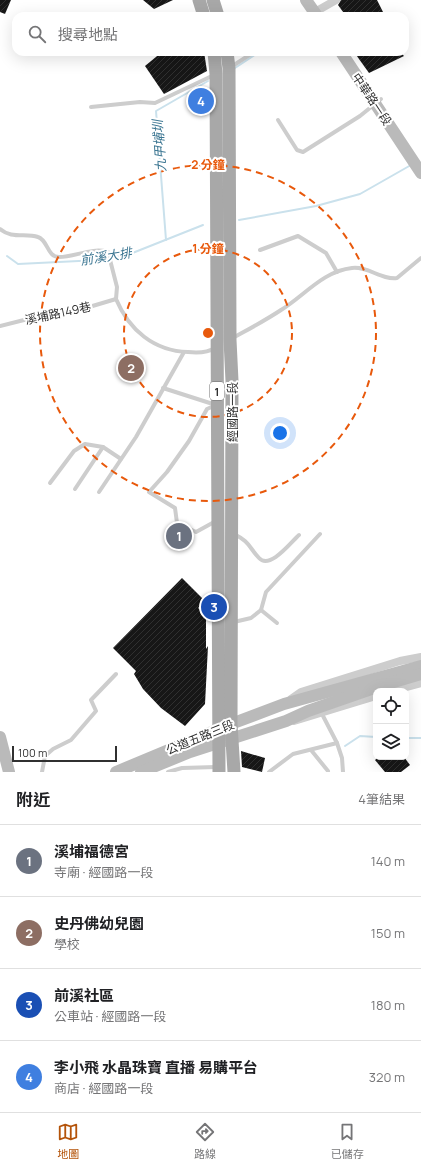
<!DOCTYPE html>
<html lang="zh-TW">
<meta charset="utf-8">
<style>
:root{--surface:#fff;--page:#f6f6f6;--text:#202124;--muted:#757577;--line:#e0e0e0;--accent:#b45309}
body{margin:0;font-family:Manrope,"Noto Sans TC",sans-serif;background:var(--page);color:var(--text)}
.controls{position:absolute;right:12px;bottom:12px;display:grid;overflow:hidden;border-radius:8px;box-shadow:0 4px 16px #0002}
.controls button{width:36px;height:36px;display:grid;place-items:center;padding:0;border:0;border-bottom:1px solid var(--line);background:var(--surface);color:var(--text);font:20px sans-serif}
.scale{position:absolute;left:12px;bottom:10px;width:105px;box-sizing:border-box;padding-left:4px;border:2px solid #303030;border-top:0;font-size:11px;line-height:14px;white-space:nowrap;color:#303030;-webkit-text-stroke:3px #fff;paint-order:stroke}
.you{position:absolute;left:280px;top:433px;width:14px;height:14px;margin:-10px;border:3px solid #fff;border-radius:50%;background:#1a73e8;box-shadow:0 0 0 6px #1a73e833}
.badge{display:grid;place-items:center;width:26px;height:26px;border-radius:50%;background:var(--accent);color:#fff;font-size:13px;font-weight:700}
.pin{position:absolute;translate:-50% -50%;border:2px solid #fff;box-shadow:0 1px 4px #0006}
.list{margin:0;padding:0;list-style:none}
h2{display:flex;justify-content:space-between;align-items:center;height:52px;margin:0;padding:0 16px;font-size:17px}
h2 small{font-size:13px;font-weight:400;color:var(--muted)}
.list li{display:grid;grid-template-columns:26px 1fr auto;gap:12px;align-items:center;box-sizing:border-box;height:72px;padding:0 16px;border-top:1px solid var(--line)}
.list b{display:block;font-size:15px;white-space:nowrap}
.list p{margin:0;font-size:13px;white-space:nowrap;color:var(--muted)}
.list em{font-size:13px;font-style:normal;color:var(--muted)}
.icon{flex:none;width:22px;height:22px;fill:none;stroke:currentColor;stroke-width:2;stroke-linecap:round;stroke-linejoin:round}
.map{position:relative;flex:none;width:421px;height:772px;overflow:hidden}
.search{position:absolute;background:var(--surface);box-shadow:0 4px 16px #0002;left:12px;right:12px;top:12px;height:44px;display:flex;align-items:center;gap:10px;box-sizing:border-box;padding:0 14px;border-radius:12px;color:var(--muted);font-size:15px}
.sheet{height:340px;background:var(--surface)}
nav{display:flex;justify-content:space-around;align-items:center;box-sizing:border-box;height:56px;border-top:1px solid var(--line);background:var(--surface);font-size:11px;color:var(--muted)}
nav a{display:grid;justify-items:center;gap:2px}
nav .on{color:var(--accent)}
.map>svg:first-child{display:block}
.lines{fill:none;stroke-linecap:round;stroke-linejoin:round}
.stream{stroke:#cae1ec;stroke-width:2}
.building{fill:url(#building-hatch)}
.lane{stroke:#cdcdcd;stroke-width:4}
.street{stroke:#cdcdcd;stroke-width:8}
.secondary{stroke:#bababa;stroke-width:12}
.primary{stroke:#a8a8a8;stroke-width:13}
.ring{fill:none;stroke:#e8590c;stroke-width:2;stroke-dasharray:7 5}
.labels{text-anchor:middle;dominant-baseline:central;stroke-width:4;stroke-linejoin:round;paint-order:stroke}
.shield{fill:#fff;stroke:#6e6e6e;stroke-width:1}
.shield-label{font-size:11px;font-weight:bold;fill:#303030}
.street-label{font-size:12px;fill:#303030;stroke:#fff}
.water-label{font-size:13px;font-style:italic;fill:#3d7793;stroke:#fff}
.centre{fill:#e8590c;stroke:#fff;stroke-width:2}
.ring-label{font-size:12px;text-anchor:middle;font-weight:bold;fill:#e8590c;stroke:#fff;stroke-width:4;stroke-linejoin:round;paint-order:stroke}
</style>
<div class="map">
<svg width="421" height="772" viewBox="0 0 421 772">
<defs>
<pattern id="building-hatch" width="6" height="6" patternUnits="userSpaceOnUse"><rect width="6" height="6" fill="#171717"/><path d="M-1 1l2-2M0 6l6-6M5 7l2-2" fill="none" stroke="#303030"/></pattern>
</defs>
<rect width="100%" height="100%" fill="#fff"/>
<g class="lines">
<g class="stream">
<path d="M235,68l24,-16"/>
<path d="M239,220l77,-14 44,-12 51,-29"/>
<path d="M166,240l-10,-129 52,-30"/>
<path d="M7,256l11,8 81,-4 31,-6 73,-29"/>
<path d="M406,738h15"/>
<path d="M345,746l15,-10 16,1"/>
</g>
</g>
<g class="building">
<path d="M0,0h11l-6,14 -5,-2z"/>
<path d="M143,0h30l-19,9z"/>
<path d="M341,0h36l8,16h-39l-8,-11z"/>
<path d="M162,52h42l3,19 -43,23 -19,-28z"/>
<path d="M354,52h46l4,4 -35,17z"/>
<path d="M175,526l16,7 -15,11 -8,-6z"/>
<path d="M182,578l23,23 -7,7 8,6v35l2,-3 -3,58 -20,22 -24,-18 -18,-19 -9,-15 2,-3 -23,-23z"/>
<path d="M241,751l24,7 -3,14 -20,-5z"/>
<path d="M379,757h25l6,8 -9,7h-16l-10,-12z"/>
</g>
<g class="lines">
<g class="lane">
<path d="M231,67l23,-15"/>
<path d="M91,107l49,-5 15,1 59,-28"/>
<path d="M278,120l19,30 6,2 57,-36 21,-17"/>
<path d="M0,229c11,10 26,4 38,8 10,3 9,20 21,20 16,0 33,-10 49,-5l9,35 -1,12"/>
<path d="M260,250l38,-14 28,17 11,19"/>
<path d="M116,299c13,31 38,52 72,53 9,1 19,1 27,-4"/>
<path d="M0,326l24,-6 55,-10 37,-11"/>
<path d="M233,338c16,-9 33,-18 48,-28 23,-14 42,-39 71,-42 16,-2 29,12 45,10l24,-20"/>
<path d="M163,388l53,17"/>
<path d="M50,483l24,-32 11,-7 18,3 18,12"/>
<path d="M75,489l28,-42"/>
<path d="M99,492l37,-55 48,-85"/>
<path d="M216,521l-20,11 -19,-9 -2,-15 -26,-16 18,-20 22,-31 18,-32 9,-4"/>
<path d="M234,534c16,8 14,12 25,24 11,12 32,-16 40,-23"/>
<path d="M261,610l16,13"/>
<path d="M234,622l17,-4 10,-8 5,-18 54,-58"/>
<path d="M322,714l15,29"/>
<path d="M311,750l17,21"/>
<path d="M42,772l3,-16 8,-7 18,-9 25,-29 -5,-11 25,-26"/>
<path d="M168,772l14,-4 34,-1"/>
<path d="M269,772l24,-18 44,-11 5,15 1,14"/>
</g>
<g class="street">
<path d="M315,12l21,-12"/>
<path d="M392,691l29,-8"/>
<path d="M291,699l10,-7 99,-31 21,-4"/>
<path d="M294,721l82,-25"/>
</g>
<g class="secondary">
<path d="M306,0l11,16"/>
<path d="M341,52l80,121"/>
<path d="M0,737l9,35"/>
<path d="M116,772l115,-48 53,-20 137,-38"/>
<path d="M141,772l49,-20 96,-31 22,-10 69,-24 44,-13"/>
</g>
<g class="primary">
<path d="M199,0l5,16"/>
<path d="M213,0l5,16"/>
<path d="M214,52l2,22 3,698"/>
<path d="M227,52l2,16 1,272 2,41 -1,343 3,48"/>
</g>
</g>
<g class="ring">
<circle cx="208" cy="333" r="84"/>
<circle cx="208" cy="333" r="168"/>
</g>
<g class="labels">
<rect class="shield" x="210" y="382" width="14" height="18" rx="3"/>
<g class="shield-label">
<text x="217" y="391">1</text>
</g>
<g class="street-label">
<text transform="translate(372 99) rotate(56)">中華路一段</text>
<text transform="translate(58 313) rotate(-12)">溪埔路149巷</text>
<text transform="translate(232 412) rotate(-90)">經國路一段</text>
<text transform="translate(200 737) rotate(-22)">公道五路三段</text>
</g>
<g class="water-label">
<text transform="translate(159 146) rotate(-94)">九甲埔圳</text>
<text transform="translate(106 256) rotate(-9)">前溪大排</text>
</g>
</g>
<circle cx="208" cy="333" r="6" class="centre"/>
<g class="ring-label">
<text x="208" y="169">2 分鐘</text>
<text x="208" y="253">1 分鐘</text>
</g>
</svg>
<div class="controls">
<button><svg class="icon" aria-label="locate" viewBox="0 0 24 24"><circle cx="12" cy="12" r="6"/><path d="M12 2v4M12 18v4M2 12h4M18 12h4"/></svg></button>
<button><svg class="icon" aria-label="layers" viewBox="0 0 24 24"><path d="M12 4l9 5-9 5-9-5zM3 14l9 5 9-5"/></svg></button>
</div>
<div class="scale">100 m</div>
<div class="you"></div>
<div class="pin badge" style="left:179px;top:536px;background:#6b7280">1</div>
<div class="pin badge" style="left:131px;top:368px;background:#8d6e63">2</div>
<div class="pin badge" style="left:214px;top:607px;background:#1a4fb4">3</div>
<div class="pin badge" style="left:201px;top:101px;background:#3f7fe0">4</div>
<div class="search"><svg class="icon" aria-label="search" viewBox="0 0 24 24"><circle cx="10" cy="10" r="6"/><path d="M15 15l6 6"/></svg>搜尋地點</div>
</div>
<section class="sheet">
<h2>附近<small>4筆結果</small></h2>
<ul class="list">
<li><span class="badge" style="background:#6b7280">1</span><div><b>溪埔福德宮</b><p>寺廟 · 經國路一段</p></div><em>140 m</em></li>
<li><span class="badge" style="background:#8d6e63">2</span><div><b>史丹佛幼兒園</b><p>學校</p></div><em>150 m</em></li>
<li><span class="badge" style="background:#1a4fb4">3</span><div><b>前溪社區</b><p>公車站 · 經國路一段</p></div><em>180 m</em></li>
<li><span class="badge" style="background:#3f7fe0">4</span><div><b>李小飛 水晶珠寶 直播 易購平台</b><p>商店 · 經國路一段</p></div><em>320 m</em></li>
</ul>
</section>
<nav>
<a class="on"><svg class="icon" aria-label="map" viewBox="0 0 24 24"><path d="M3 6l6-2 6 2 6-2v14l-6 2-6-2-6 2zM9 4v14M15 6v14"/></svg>地圖</a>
<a><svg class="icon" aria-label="directions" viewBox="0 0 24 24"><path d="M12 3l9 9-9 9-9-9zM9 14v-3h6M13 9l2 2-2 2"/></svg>路線</a>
<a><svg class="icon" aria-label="saved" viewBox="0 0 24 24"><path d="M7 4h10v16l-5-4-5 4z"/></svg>已儲存</a>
</nav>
